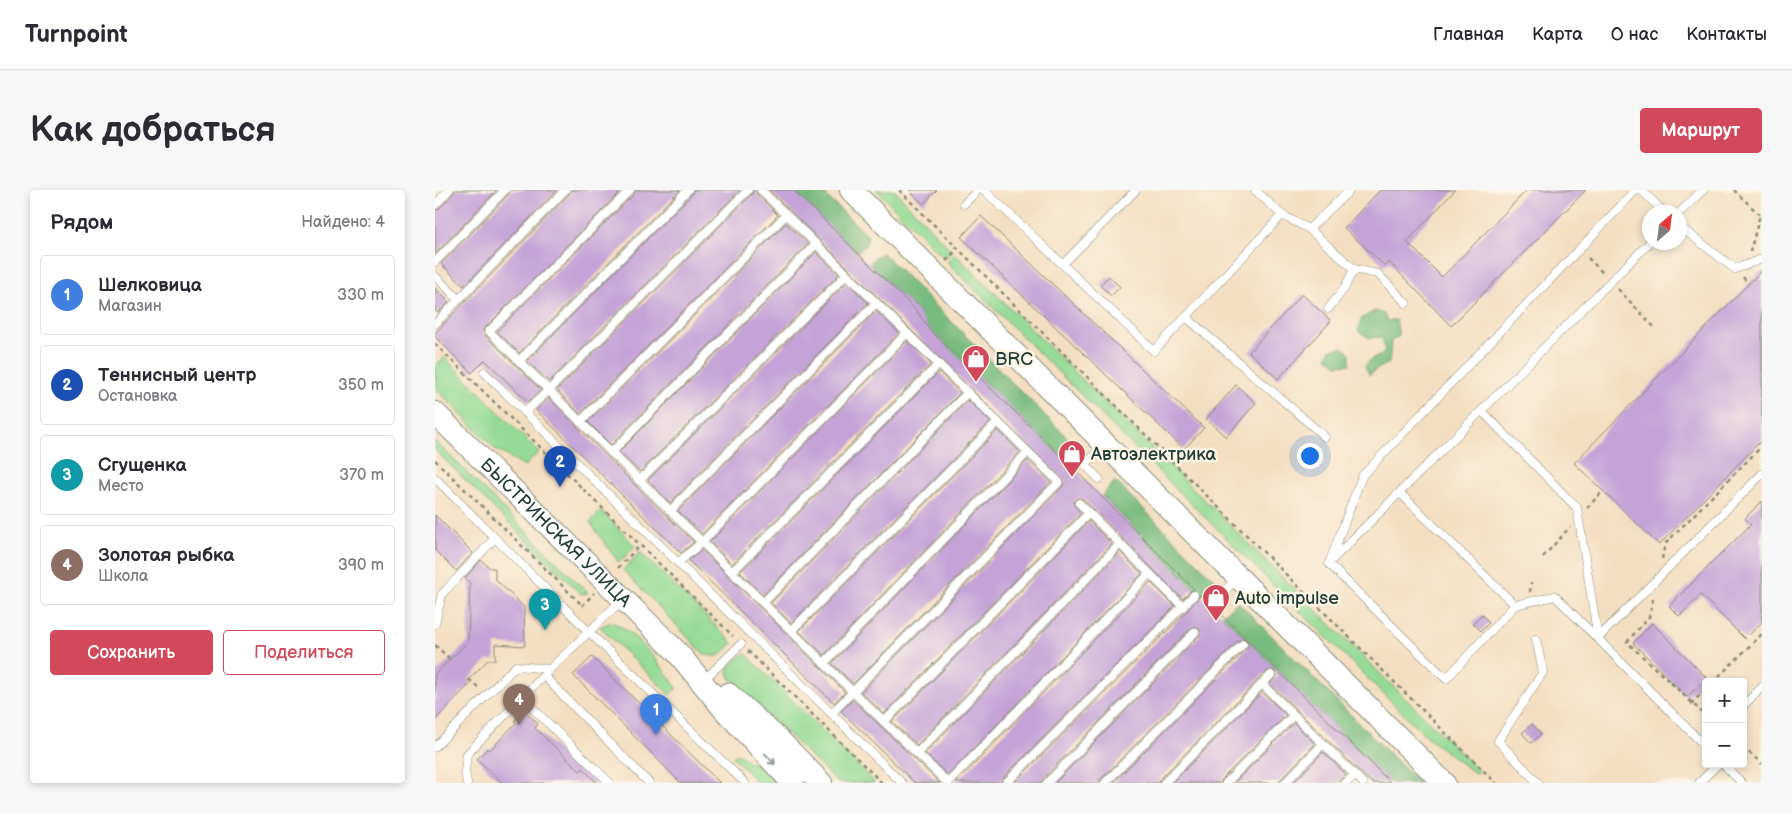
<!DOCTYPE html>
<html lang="ru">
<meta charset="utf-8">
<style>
:root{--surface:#fff;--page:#f7f7f7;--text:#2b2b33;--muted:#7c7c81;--line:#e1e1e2;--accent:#d1495b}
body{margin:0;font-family:"Balsamiq Sans",sans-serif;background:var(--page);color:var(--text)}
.controls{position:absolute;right:15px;bottom:15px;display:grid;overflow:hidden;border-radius:5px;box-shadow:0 2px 8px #0003}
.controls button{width:45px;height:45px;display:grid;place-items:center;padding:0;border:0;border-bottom:1px solid var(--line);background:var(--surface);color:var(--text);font:25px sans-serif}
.compass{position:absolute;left:1207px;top:15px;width:45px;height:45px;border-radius:50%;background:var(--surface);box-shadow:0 2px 8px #0003;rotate:28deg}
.you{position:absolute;left:874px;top:265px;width:18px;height:18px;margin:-12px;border:4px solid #fff;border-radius:50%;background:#1a73e8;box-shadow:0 0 0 8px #1a73e833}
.badge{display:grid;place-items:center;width:32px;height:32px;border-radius:50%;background:var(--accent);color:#fff;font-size:16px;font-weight:700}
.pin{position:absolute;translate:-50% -41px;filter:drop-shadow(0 1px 2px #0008)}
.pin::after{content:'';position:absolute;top:26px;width:18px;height:15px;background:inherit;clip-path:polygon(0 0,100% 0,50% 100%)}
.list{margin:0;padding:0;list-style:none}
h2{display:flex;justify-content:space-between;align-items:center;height:65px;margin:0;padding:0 20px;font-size:21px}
h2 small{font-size:16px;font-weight:400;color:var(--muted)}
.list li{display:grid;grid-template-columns:32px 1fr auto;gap:15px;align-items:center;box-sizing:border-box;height:80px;margin:0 10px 10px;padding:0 10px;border:1px solid var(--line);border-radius:5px}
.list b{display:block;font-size:19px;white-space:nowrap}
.list p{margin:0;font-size:16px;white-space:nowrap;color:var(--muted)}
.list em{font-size:16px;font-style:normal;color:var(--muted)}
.actions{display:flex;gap:10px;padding:15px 20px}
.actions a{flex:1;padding:11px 0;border:1px solid var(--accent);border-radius:5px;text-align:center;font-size:18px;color:var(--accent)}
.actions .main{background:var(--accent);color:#fff}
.map{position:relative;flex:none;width:1327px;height:593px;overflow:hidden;border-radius:5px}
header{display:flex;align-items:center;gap:30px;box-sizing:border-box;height:70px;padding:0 25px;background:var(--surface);border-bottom:1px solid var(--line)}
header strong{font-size:24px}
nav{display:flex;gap:28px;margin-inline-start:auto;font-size:18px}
.intro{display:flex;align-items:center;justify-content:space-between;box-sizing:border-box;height:120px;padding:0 30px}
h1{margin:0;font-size:35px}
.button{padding:12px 22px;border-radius:5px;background:var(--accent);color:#fff;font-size:18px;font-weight:700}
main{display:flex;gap:30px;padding:0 30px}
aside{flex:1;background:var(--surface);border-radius:5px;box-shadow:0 2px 8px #0003}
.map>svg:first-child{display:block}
.green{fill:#95db95;stroke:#5a8c64}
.forest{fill:#78bb7e;stroke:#4c7c59}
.building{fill:#c5a3d8}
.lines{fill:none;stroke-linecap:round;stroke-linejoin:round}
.service-casing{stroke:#8a8e7a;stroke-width:9}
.secondary-casing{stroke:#8a8e7a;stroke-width:24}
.path{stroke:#8a8e7a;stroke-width:2.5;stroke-dasharray:4 4;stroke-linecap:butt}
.service{stroke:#fff;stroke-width:8}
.secondary{stroke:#fff;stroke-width:22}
.oneway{stroke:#8f9e9a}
.labels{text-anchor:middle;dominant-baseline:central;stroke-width:5;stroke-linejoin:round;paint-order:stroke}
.poi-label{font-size:18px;fill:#1f3d34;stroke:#fcf5e5;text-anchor:start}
.street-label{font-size:18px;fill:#1f3d34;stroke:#fcf5e5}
</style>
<header>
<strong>Turnpoint</strong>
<nav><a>Главная</a><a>Карта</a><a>О нас</a><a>Контакты</a></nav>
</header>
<div class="intro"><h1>Как добраться</h1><a class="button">Маршрут</a></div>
<main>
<aside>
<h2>Рядом<small>Найдено: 4</small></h2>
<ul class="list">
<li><span class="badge" style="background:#3f7fe0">1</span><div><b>Шелковица</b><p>Магазин</p></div><em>330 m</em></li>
<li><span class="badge" style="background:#1a4fb4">2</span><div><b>Теннисный центр</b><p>Остановка</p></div><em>350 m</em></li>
<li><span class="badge" style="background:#0f9aa8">3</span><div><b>Сгущенка</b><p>Место</p></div><em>370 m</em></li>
<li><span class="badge" style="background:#8d6e63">4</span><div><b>Золотая рыбка</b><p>Школа</p></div><em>390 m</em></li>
</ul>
<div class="actions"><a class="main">Сохранить</a><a>Поделиться</a></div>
</aside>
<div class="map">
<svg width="1327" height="593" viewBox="0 0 1327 593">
<rect width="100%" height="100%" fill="#fcf5e5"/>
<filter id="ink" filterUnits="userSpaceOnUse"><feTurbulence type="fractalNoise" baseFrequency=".02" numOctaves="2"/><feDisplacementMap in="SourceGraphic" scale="10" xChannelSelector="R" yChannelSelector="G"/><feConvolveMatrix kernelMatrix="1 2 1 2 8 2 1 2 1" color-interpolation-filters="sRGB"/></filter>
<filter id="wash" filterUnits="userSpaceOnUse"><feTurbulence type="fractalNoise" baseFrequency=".0096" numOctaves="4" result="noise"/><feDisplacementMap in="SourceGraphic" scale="20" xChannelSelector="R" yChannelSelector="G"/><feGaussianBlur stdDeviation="1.12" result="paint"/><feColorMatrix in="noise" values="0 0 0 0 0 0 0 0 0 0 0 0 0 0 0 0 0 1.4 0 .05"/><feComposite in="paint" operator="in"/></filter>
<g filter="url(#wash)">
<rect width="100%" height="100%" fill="#f4dec1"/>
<g class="green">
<path d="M441,0h18l58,61 -7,8z"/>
<path d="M520,64l524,517 -4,2 -46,-34 -482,-477z"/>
<path d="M9,167l95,95 -14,14 -30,-17 -60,-61v-22z"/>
<path d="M0,251l153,152 -7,1 -146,-144z"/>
<path d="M166,321l34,35 -16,17 -29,-41z"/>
<path d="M205,362l93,91c-11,10 -14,17 -29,11l-81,-84z"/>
<path d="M176,432c24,8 51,45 66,66l-7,7 -70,-68z"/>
<path d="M310,463l130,130h-37l-108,-105 -2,-8 6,-8z"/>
<path d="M302,564l31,18 11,11h-21l-25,-26z"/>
</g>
<g class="forest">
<path d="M358,0h27l48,46 -2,9 -9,7z"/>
<path d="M448,63l185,185 -1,6 2,7 -2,11 -137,-132 -14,-20 -46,-46 6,-8z"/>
<path d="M940,121l9,3 3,7 9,-1 3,16 -8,5 -2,22 -12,6 -8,6 -4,-9 7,-8 8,-2 5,-5 -3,-14 -13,1 -11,-7 4,-13z"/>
<path d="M908,157l7,6v11l-13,1 -10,-8 4,-8z"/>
<path d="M680,291l102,101 -15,14 -100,-100z"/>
<path d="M803,412l181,181h-28l-169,-168z"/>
</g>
<g id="blocks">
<g class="building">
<path d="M20,0h42l-62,64v-44l4,-1 14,-15z"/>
<path d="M76,0h46l-93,96 -23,-22 68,-70z"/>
<path d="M136,0h51l-139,140 2,5 56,55 -13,12 -43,-42 -13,13 -37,-36v-4l134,-139z"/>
<path d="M200,0h45l-161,163 -22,-22 137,-137z"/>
<path d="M258,0h47l-191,192 -22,-21 165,-167z"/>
<path d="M318,0h2l2,4 21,21 -198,199 -23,-24 195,-196z"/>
<path d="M334,0h24l123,120 14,20 137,132 128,128 -5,1 -7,8 -100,-100 -6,-1 -4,6 8,9 -197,201 -23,-22 202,-206 1,-5z"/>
<path d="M474,0h28l-14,14z"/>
<path d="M945,0h75l-48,52 35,35 85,-87h59l-135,136 -62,-64 -4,4 -41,-38z"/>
<path d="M546,26l223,212 -20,21 -223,-212z"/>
<path d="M351,33l22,21 -197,201 -23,-23z"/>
<path d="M381,62l23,22 -199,198 -21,-20z"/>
<path d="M1327,80v170l-103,105 -85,-82z"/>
<path d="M674,86l11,11 -9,9 -11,-11z"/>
<path d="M412,92l21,21 -198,200 -22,-23z"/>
<path d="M0,98l14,14 -11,11 -3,-3z"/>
<path d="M867,104l29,27 -53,58 -29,-27z"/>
<path d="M441,121l23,22 -197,201 -24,-23z"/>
<path d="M472,151l24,23 -199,200 -22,-22z"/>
<path d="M504,182l21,21 -197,202 -23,-23z"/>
<path d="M801,195l20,18 -30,34 -20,-18z"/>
<path d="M114,208l86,87 59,57 -13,11 -145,-143z"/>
<path d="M533,210l22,22 -199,201 -20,-20z"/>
<path d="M563,240l22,22 -196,203 -25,-24z"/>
<path d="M593,270l23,22 -198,202 -21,-21z"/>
<path d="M1327,311v121l-17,17 -44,-44 -22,21 -10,-10 82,-82 -6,-6z"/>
<path d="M0,325l38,38 -17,18 -21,-21z"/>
<path d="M654,331l23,23 -195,201 -25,-23z"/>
<path d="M267,360l143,142 -11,11 -144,-141 -1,-2z"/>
<path d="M685,362l22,22 -194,201 -23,-22z"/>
<path d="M46,370l9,8h5v11l29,28 1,39 -30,-2v16h-7l-21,21 3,3 -35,36v-46l33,-32 2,-59 -5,-5z"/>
<path d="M715,392l25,24 -173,173 -1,4h-45z"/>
<path d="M764,404l34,32 158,157h-19l-18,-17 -84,-82 7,-8 -2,-5 -3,-1 -5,1 -107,108 -1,4h-46l134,-135 1,-6 -4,-4 -5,2 -138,139 -2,4h-44l144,-147 1,-6 -4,-4 -5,2 -148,151 -2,4h-27l173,-172 11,-12z"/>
<path d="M1047,424l7,9 -8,8 -8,-8z"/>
<path d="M1217,433l55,55 -20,19 -54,-54z"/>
<path d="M157,467l128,126h-39l-108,-108z"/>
<path d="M827,502l24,23 -64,64 -1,4h-49z"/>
<path d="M418,510l27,26 60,57h-25l-74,-72z"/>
<path d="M89,520l14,14 -3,4 45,43 3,-3 14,15h-95l-25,-24 11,-11 2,2 26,-27 -2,-2z"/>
<path d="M859,533l21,21 -34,35 -2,4h-45z"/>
<path d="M1097,534l9,10 -10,9 -9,-10z"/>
<path d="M888,562l23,22 -9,9h-44z"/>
</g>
</g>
</g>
<g filter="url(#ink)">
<use href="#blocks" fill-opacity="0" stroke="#8a8e7a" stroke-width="1"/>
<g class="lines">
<defs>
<g id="service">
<path d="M195,0l-141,141 364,361 95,91"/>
<path d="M326,0l298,292 -227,231"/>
<path d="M549,0l170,161 128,-136"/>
<path d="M820,0l27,25 27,14 45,40 24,5 28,29"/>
<path d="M1206,0l23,22"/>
<path d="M529,14l14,-14"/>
<path d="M0,15l14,-15"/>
<path d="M1244,23l24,-23"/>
<path d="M1244,36l56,43 27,-10"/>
<path d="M874,39l41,-39"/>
<path d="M0,72l70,-72"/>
<path d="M628,74l73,-74"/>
<path d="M0,86l23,23"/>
<path d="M893,119l16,-20 10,-20"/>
<path d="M751,127l139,120"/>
<path d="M0,134l130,-134"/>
<path d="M84,171l169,-171"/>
<path d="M49,182l418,411"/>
<path d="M1047,221l95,97 21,130"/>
<path d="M90,222l23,-21 200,-201"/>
<path d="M145,232l206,-207"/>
<path d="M176,263l205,-209"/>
<path d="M642,266l22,23"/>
<path d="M650,275l19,-19"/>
<path d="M0,288l153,153 157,152"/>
<path d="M204,291l207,-206"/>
<path d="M965,303l115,112"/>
<path d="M644,313l104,104"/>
<path d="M235,321l205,-207"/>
<path d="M897,370l318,-318"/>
<path d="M244,372l23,-20 204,-208"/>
<path d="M894,374l117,115 69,-74 40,-9 151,151"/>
<path d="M894,374l33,-88 274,-286"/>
<path d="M297,382l206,-207"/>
<path d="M779,411l23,-22"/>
<path d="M328,413l204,-210"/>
<path d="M0,434l7,-30 53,-56"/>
<path d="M356,441l206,-208"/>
<path d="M1163,448l164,-164"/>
<path d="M1101,449l7,33 -45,69 40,42"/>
<path d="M389,473l204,-211"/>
<path d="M109,486l105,107"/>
<path d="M273,486l33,-32"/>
<path d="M827,494l101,99"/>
<path d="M87,508l88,85"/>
<path d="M1308,516l19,-19"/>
<path d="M449,532l205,-209"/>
<path d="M0,557l81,-81 34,3"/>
<path d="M482,563l203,-209"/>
<path d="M1288,574l19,19"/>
<path d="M32,593l-2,-11 2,-18 83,-85 72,-69"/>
<path d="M513,593l201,-209"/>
<path d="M571,593l188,-188"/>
<path d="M612,593l148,-151"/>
<path d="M670,593l138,-139"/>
<path d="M729,593l107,-108"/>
<path d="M791,593l68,-68"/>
<path d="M850,593l38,-39"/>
<path d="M911,593l9,-8"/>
<path d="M1264,593l19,-19"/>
</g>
<g id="secondary">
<path d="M416,0l593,593"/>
<path id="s1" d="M0,223l242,239 47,57 69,74"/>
<path d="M293,504l51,46 42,43"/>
</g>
</defs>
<use href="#service" class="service-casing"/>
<use href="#secondary" class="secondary-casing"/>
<g class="path">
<path d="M464,0l597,593"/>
<path d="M1299,0l28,27"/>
<path d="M1315,62l10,-37"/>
<path d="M1153,68l16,16"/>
<path d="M511,71l11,-12"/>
<path d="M1308,87l5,7"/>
<path d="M1183,99l37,39"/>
<path d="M0,154l298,292"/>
<path d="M0,270l147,145"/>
<path d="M1152,318l14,-15"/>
<path d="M1108,367l27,-30"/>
<path d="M1227,369l3,-15 97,-98"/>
<path d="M183,378l22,-23"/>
<path d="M1095,402l1,-9"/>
<path d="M1218,409l-4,18 -22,25 79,74"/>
<path d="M147,416l12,-13"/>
<path d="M0,455l17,16"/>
<path d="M313,461l134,132"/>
<path d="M34,489l10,9"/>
<path d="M1278,492l49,-48"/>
<path d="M1256,514l15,-15"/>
<path d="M1308,557l19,17"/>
<path d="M1308,565l4,-4"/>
</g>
<use href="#service" class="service"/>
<use href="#secondary" class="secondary"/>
</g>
<defs><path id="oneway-shaft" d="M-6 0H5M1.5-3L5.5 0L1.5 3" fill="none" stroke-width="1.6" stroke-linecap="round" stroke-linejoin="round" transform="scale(1.25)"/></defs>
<use class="oneway" href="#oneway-shaft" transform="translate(335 569) rotate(47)"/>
</g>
<defs>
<symbol id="shop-pin" viewBox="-11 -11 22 30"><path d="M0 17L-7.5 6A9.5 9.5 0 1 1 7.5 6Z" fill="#d1495b" stroke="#fcf5e5"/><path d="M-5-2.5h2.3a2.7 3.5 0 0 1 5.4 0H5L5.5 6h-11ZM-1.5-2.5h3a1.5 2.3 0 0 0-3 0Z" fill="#fff"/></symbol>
</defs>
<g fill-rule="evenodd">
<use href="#shop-pin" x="525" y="153" width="32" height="43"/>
<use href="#shop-pin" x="621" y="248" width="32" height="43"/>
<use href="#shop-pin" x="765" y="392" width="32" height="43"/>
</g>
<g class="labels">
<g class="poi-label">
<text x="560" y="169">BRC</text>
<text x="656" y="264">Автоэлектрика</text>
<text x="800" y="408">Auto impulse</text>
</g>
<g class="street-label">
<text stroke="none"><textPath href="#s1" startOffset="170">БЫСТРИНСКАЯ УЛИЦА</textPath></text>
</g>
</g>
</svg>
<div class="controls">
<button>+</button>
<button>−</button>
</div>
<svg class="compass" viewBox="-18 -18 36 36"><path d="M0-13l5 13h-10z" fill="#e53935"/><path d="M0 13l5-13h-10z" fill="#7c7c81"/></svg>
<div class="you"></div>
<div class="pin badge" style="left:221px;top:545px;background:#3f7fe0">1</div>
<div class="pin badge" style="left:125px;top:297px;background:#1a4fb4">2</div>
<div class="pin badge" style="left:110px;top:440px;background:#0f9aa8">3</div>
<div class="pin badge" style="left:84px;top:535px;background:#8d6e63">4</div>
</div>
</main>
